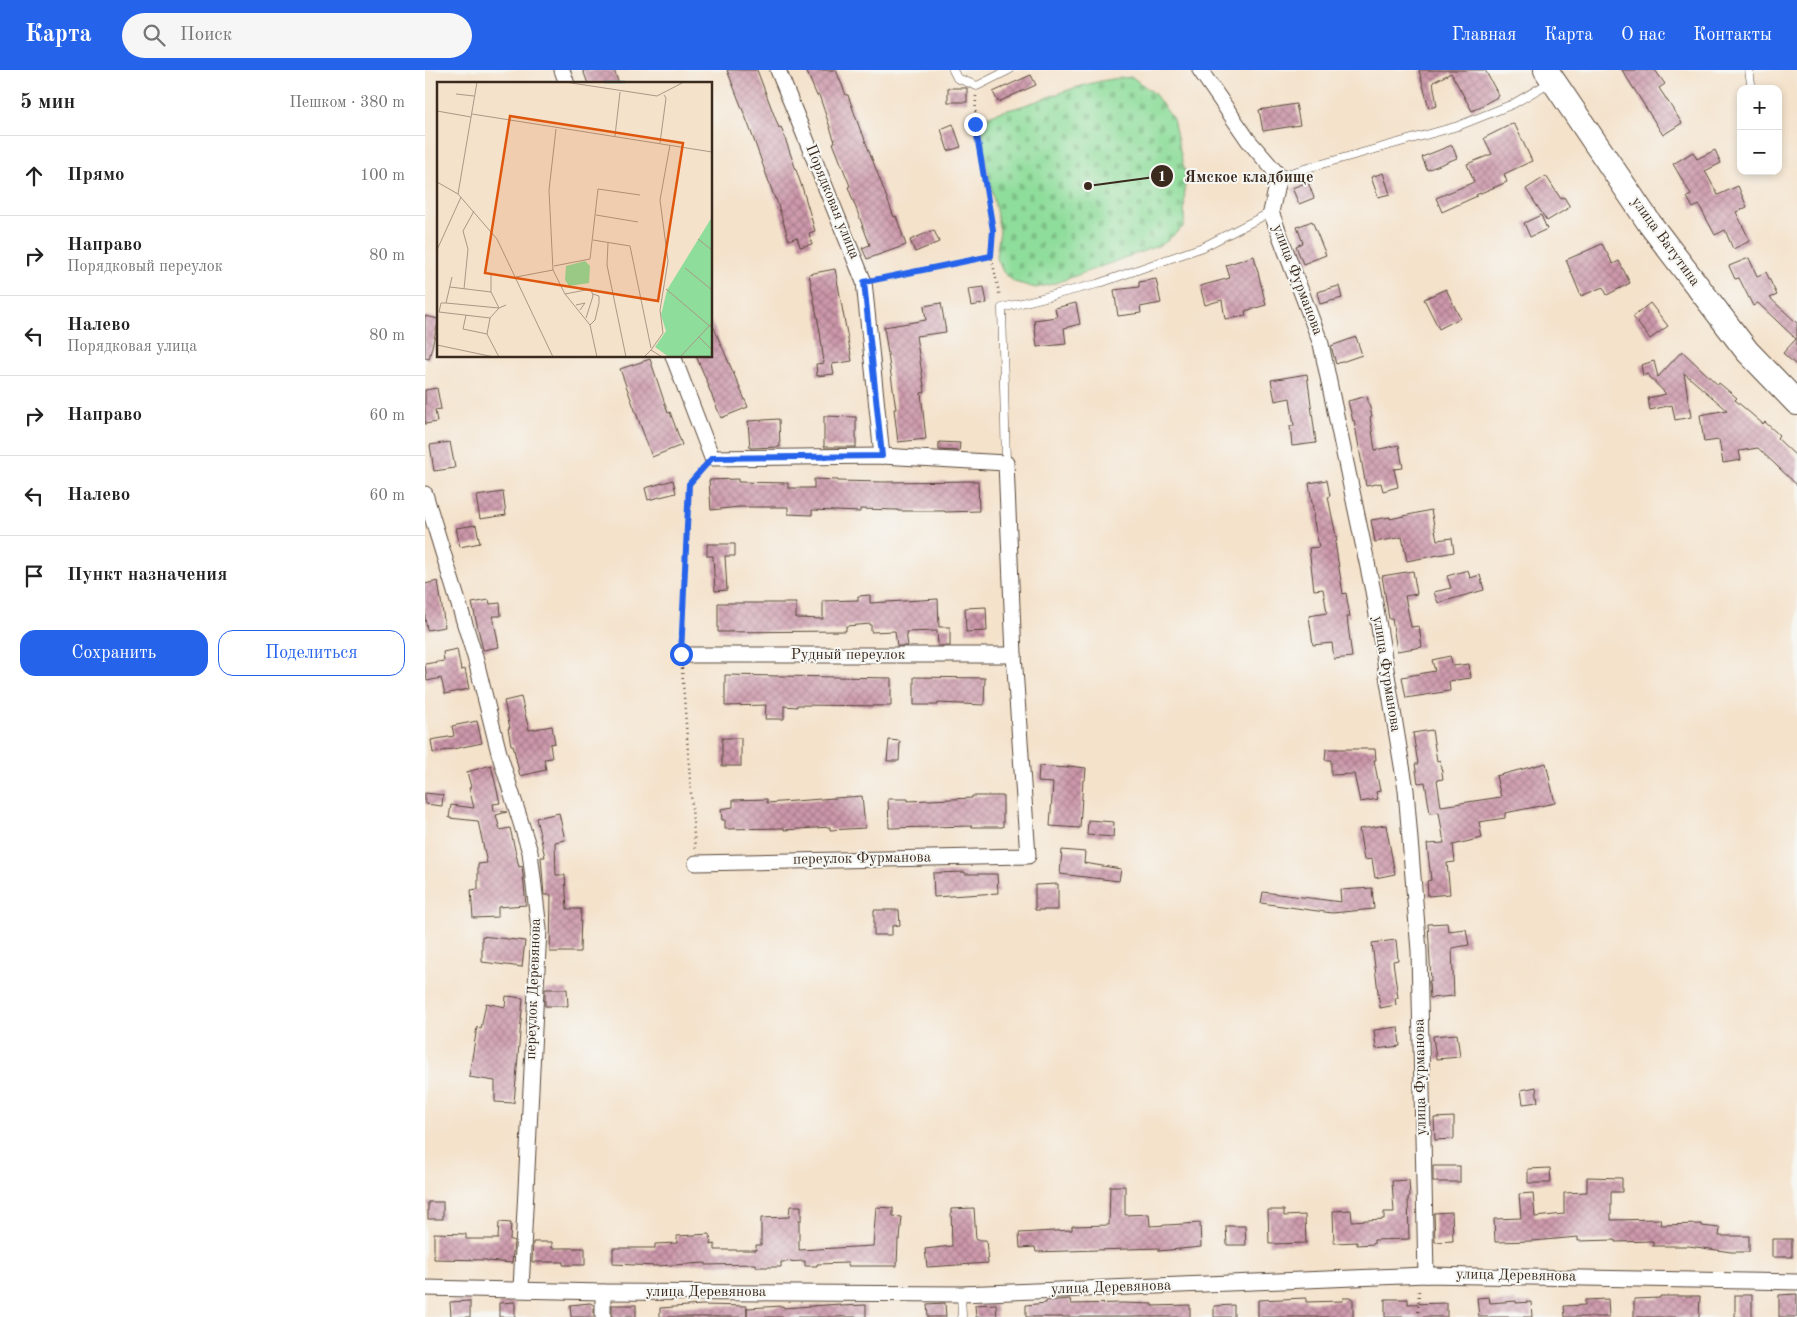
<!DOCTYPE html>
<html lang="ru">
<meta charset="utf-8">
<style>
:root{--surface:#fff;--page:#f6f6f6;--text:#222;--muted:#767676;--line:#e0e0e0;--accent:#2563eb}
body{margin:0;font-family:"Old Standard TT",serif;background:var(--page);color:var(--text)}
.controls{position:absolute;right:15px;top:15px;display:grid;overflow:hidden;border-radius:10px;box-shadow:0 2px 8px #0003}
.controls button{width:45px;height:45px;display:grid;place-items:center;padding:0;border:0;border-bottom:1px solid var(--line);background:var(--surface);color:var(--text);font:25px sans-serif}
.stop{position:absolute;width:15px;height:15px;margin:-11px;border:4px solid #2563eb;border-radius:50%;background:#fff}
.stop.end{background:#2563eb;border-color:#fff;box-shadow:0 1px 5px #0008}
.list{margin:0;padding:0;list-style:none}
h2{display:flex;justify-content:space-between;align-items:center;height:65px;margin:0;padding:0 20px;font-size:21px}
h2 small{font-size:16px;font-weight:400;color:var(--muted)}
.list li{display:grid;grid-template-columns:32px 1fr auto;gap:15px;align-items:center;box-sizing:border-box;height:80px;padding:0 20px;border-top:1px solid var(--line)}
.list b{display:block;font-size:19px;white-space:nowrap}
.list p{margin:0;font-size:16px;white-space:nowrap;color:var(--muted)}
.list em{font-size:16px;font-style:normal;color:var(--muted)}
.actions{display:flex;gap:10px;padding:15px 20px}
.actions a{flex:1;padding:11px 0;border:1px solid var(--accent);border-radius:15px;text-align:center;font-size:18px;color:var(--accent)}
.actions .main{background:var(--accent);color:#fff}
.icon{flex:none;width:28px;height:28px;fill:none;stroke:currentColor;stroke-width:2;stroke-linecap:round;stroke-linejoin:round}
.map{position:relative;flex:none;width:1372px;height:1247px;overflow:hidden}
header{display:flex;align-items:center;gap:30px;box-sizing:border-box;height:70px;padding:0 25px;background:var(--accent);color:#fff}
header strong{font-size:24px}
nav{display:flex;gap:28px;margin-inline-start:auto;font-size:18px}
.search{width:350px;height:45px;background:var(--page);display:flex;align-items:center;gap:12px;box-sizing:border-box;padding:0 18px;border-radius:28px;color:var(--muted);font-size:19px}
main{display:flex}
aside{flex:1;background:var(--surface)}
.map>svg:first-child{display:block}
.cemetery{fill:url(#cemetery-stones);stroke:#65845c}
.building{fill:url(#building-cross-hatch)}
.lines{fill:none;stroke-linecap:round;stroke-linejoin:round}
.service-casing{stroke:#574638;stroke-width:9}
.minor-casing{stroke:#574638;stroke-width:17}
.primary-casing{stroke:#574638;stroke-width:26}
.path{stroke:#574638;stroke-width:2.5;stroke-dasharray:1 4;stroke-linecap:butt}
.service{stroke:#fff;stroke-width:8}
.minor{stroke:#fff;stroke-width:15}
.primary{stroke:#fff;stroke-width:24}
.route{stroke:#2563eb;stroke-width:6}
.labels{text-anchor:middle;dominant-baseline:central;stroke-width:4;stroke-linejoin:round;paint-order:stroke}
.street-label{font-size:15px;fill:#3b2a1e;stroke:#f6f6f2}
.inset-river{fill:none;stroke:#4ab8c3;stroke-width:2.5}
.inset-road{fill:none;stroke:#aa9886;stroke-width:1}
.view{fill:#df570d;fill-opacity:0.15;stroke:#df570d;stroke-width:2.5}
.inset-edge{fill:none;stroke:#3b2a1e;stroke-width:2.5}
.leader{fill:none;stroke:#3b2a1e;stroke-width:2}
.callout-dot{fill:#3b2a1e;stroke:#f6f6f2;stroke-width:2}
.mark-label{font-size:15px;text-anchor:middle;font-weight:bold;fill:#fff}
.callout-label{font-size:16px;text-anchor:middle;font-weight:bold;fill:#3b2a1e;stroke:#f6f6f2;stroke-width:4;stroke-linejoin:round;paint-order:stroke}
</style>
<header>
<strong>Карта</strong>
<div class="search"><svg class="icon" aria-label="search" viewBox="0 0 24 24"><circle cx="10" cy="10" r="6"/><path d="M15 15l6 6"/></svg>Поиск</div>
<nav><a>Главная</a><a>Карта</a><a>О нас</a><a>Контакты</a></nav>
</header>
<main>
<aside>
<h2>5 мин<small>Пешком · 380 m</small></h2>
<ul class="list">
<li><svg class="icon" aria-label="ahead" viewBox="0 0 24 24"><path d="M12 20V5M6 11l6-6 6 6"/></svg><div><b>Прямо</b></div><em>100 m</em></li>
<li><svg class="icon" aria-label="right" viewBox="0 0 24 24"><path d="M7 20v-9h11M14 6l5 5-5 5"/></svg><div><b>Направо</b><p>Порядковый переулок</p></div><em>80 m</em></li>
<li><svg class="icon" aria-label="left" viewBox="0 0 24 24"><path d="M17 20v-9H6M10 6l-5 5 5 5"/></svg><div><b>Налево</b><p>Порядковая улица</p></div><em>80 m</em></li>
<li><svg class="icon" aria-label="right" viewBox="0 0 24 24"><path d="M7 20v-9h11M14 6l5 5-5 5"/></svg><div><b>Направо</b></div><em>60 m</em></li>
<li><svg class="icon" aria-label="left" viewBox="0 0 24 24"><path d="M17 20v-9H6M10 6l-5 5 5 5"/></svg><div><b>Налево</b></div><em>60 m</em></li>
<li><svg class="icon" aria-label="arrive" viewBox="0 0 24 24"><path d="M6 21V4h12l-3 4 3 4H6"/></svg><div><b>Пункт назначения</b></div></li>
</ul>
<div class="actions"><a class="main">Сохранить</a><a>Поделиться</a></div>
</aside>
<div class="map">
<svg width="1372" height="1247" viewBox="0 0 1372 1247">
<defs>
<pattern id="cemetery-stones" width="16" height="16" patternUnits="userSpaceOnUse" patternTransform="scale(1.25)"><rect width="16" height="16" fill="#8fdd9b"/><path d="M2 7V4a2 2 0 0 1 4 0v3zM10 15v-3a2 2 0 0 1 4 0v3z" fill="#7cbe85"/></pattern>
<pattern id="building-cross-hatch" width="8" height="8" patternUnits="userSpaceOnUse" patternTransform="scale(1.25)"><rect width="8" height="8" fill="#cc97aa"/><path d="M0 0l8 8M0 8l8-8" fill="none" stroke="#a77b8a"/></pattern>
</defs>
<rect width="100%" height="100%" fill="#f6f6f2"/>
<filter id="ink" filterUnits="userSpaceOnUse"><feTurbulence type="fractalNoise" baseFrequency=".02" numOctaves="2"/><feDisplacementMap in="SourceGraphic" scale="10" xChannelSelector="R" yChannelSelector="G"/><feConvolveMatrix kernelMatrix="1 2 1 2 8 2 1 2 1" color-interpolation-filters="sRGB"/></filter>
<filter id="wash" filterUnits="userSpaceOnUse"><feTurbulence type="fractalNoise" baseFrequency=".0096" numOctaves="4" result="noise"/><feDisplacementMap in="SourceGraphic" scale="20" xChannelSelector="R" yChannelSelector="G"/><feGaussianBlur stdDeviation="1.12" result="paint"/><feColorMatrix in="noise" values="0 0 0 0 0 0 0 0 0 0 0 0 0 0 0 0 0 1.4 0 .05"/><feComposite in="paint" operator="in"/></filter>
<g filter="url(#wash)">
<rect width="100%" height="100%" fill="#f4e2cb"/>
<path class="cemetery" d="M707,7l22,16 19,26 12,54 -1,53 -21,18 -107,39 -20,5 -22,-6 -11,-10 -7,-16 4,-25 -15,-76 -3,-35c13,-9 25,-9 40,-14 38,-12 68,-27 110,-29z"/>
<g id="blocks">
<g class="building">
<path d="M158,0h31l5,14h-31z"/>
<path d="M302,0h30l22,58 2,-1 22,63 12,41 -6,2 3,11 -12,3 -3,-10 -8,3 -13,-41h-1l-26,-73z"/>
<path d="M381,0h30l10,25h2l13,37h1l32,85 2,-1 10,29 -39,14 -5,-11 8,-3 -22,-58 2,-1 -17,-43 2,-1 -16,-47 -2,1z"/>
<path d="M994,0h66l14,26 -27,15 -21,-38 -18,9 4,24 -8,2z"/>
<path d="M1197,0h33l10,14 -6,4 23,35 -19,12z"/>
<path d="M606,5l5,10 -38,17 -5,-10z"/>
<rect x="523" y="18" width="19" height="14"/>
<path d="M871,34l4,21 -37,6 -4,-21z"/>
<path d="M528,54l8,23 -13,4 -7,-22z"/>
<path d="M1087,54l3,1 17,36 -28,13 3,8 -31,13 1,1 -35,16 -6,-14 38,-16 -7,-18 25,-10 -8,-16z"/>
<path d="M1027,75l5,13 -30,12 -5,-13z"/>
<path d="M1290,80l6,13 -16,8 13,24 20,-9 9,21 -11,5 14,29 -17,8 -8,-19 -10,5 -16,-30 -6,3 -6,-11 4,-2 -18,-31 20,-12 4,7z"/>
<path d="M958,103l7,21 -12,3 -7,-20z"/>
<path d="M1121,106l15,23 3,-2 6,10 -23,14 -21,-32z"/>
<path d="M883,112l6,16 -15,6 -7,-16z"/>
<path d="M1116,145l6,14 -17,8 -6,-14z"/>
<path d="M887,151l14,34 -23,9 -7,-18 7,-3 -6,-16z"/>
<path d="M509,160l5,12 -24,10 -5,-12z"/>
<path d="M1177,174l11,20 6,-3 11,22 -23,12 -4,-8 -22,9 -15,-36z"/>
<path d="M829,186l12,49 -21,6 1,5 -21,3 -3,-19 -17,5 -5,-19 30,-8 -4,-13z"/>
<path d="M1324,188l8,18 9,-4 11,23 -7,3 27,25v43l-14,-13 13,-14 -38,-36 -5,3 -14,-28 -4,1 -6,-13z"/>
<path d="M410,199l17,92 -20,3 2,10 -17,2 -1,-12 8,-1 -4,-31 -11,-58z"/>
<path d="M731,209l5,24 -21,4 1,6 -23,3 -4,-26 25,-3v-5z"/>
<path d="M914,216l3,12 -22,6 -3,-12z"/>
<path d="M559,217l3,16 -16,3 -3,-17z"/>
<path d="M1021,219l14,29 -21,11 -15,-30z"/>
<path d="M516,233l5,29 -30,4 9,56 -4,1 5,46 -28,3 -4,-33h2l-12,-82 42,-7 -2,-14z"/>
<path d="M651,233l4,21 -16,4 2,16 -29,3 -3,-27 23,-3 -2,-9z"/>
<path d="M1225,233l18,23 -18,13 -17,-22z"/>
<path d="M0,246l14,3 -10,40 -4,-1z"/>
<path d="M286,251l37,86 -27,11 -13,-32h1l-13,-30h15z"/>
<path d="M931,267l6,18 -26,9 -5,-18z"/>
<path d="M1257,281l36,34 1,-2 18,15 -2,2 28,24 2,-2 14,13 -2,3 20,19v28l-39,-37 -19,3 2,9 -18,3 -4,-23 -15,2 -4,-27 27,-5 -43,-37 7,44 -16,3 -3,-15 -22,5 -2,-12 18,-4 -19,-20 -4,2 -2,-11 13,-4 4,16z"/>
<path d="M225,289l18,54 2,-1 12,33 -30,12 -32,-88z"/>
<path d="M882,304l9,69 -24,3 -2,-20h4l-4,-28 -15,3 -4,-21z"/>
<path d="M12,318l4,21 -6,1 2,12 -12,2v-34z"/>
<path d="M942,326l5,20 -2,1 5,33 24,-5 4,23 -9,1 4,18 -15,4 -2,-8 -15,3 -12,-66 -1,1 -5,-20z"/>
<path d="M399,346l32,1v30h-32z"/>
<path d="M354,349l1,28 -30,1 -2,-27z"/>
<path d="M25,372l5,26 -21,3 -4,-26z"/>
<path d="M514,372l21,1 -1,8 -20,-1z"/>
<path d="M313,409v3l50,1v5h26v-9l24,1v1l45,1 95,-1 1,30 -34,1v-1h-47v-1l-38,-1v3l-48,-2v5l-24,-1v-7h-49l-28,3 -2,-30z"/>
<path d="M248,410l3,13 -28,7 -3,-12z"/>
<path d="M902,410l3,16 -2,1 9,44 -2,1 8,52 3,-1 4,24h-3l5,40 -18,2 -2,-16 -19,2 -4,-29 18,-3 -4,-24 -9,1 -5,-42 10,-1 -6,-30 1,-1 -5,-33z"/>
<path d="M78,422l3,23 -26,4 -4,-23z"/>
<path d="M1006,440l6,30 15,-2 2,14 -47,9 -5,-24 -27,5 -4,-22 19,-3v2z"/>
<path d="M51,455l4,18 -20,4 -4,-19z"/>
<path d="M282,474h28v12h-10l2,34 -12,1 -2,-35h-6z"/>
<path d="M1043,500l2,8 10,-3 4,15 -46,13 -4,-11 17,-4 -4,-12z"/>
<path d="M988,501l4,23 -12,2 6,31 8,-1 3,21 -25,4 -5,-32h-3l-7,-43z"/>
<path d="M13,511l7,46 -18,3 -2,-13v-33z"/>
<path d="M445,525v8l68,-4 1,28h11v19h-12l-1,-15 -31,1 2,14h-11l-2,-15 -24,1v-8l-25,2v5l-128,1v-29h78v15l27,1v-18l35,-1v-4z"/>
<path d="M64,530l1,4 10,-1 1,13h-8l6,31 -16,3 -11,-47z"/>
<path d="M561,537l1,24 -21,1 -1,-24z"/>
<path d="M32,579l4,21 4,-1 4,20 -24,5 -4,-16 -14,3 -2,-17 19,-3 -1,-9z"/>
<path d="M1025,586l3,10 16,-2 2,14 -22,3 1,10 -44,7 -4,-21 33,-6 -3,-11z"/>
<path d="M300,605l166,3v28l-94,-1v2l-13,-1v13h-19l1,-14 -41,1z"/>
<path d="M489,607l71,1 -1,27 -46,-2v2h-24z"/>
<path d="M96,627l8,33 23,-4 3,17 -5,1 2,14 -8,1 2,11 -26,6 -7,-31h-2l-3,-17h2l-6,-27z"/>
<path d="M52,651l5,22 -49,10 -2,-13 23,-4 -2,-10z"/>
<path d="M1007,660l5,31 3,-1 3,19 -6,1 4,26 60,-9 -5,-21 50,-13 9,40 -50,10v5l-26,4 3,16 -29,7 2,17 -8,1 3,31 -22,2 -1,-15 4,-1 -4,-36 17,-1 -5,-31 -9,1 -5,-31 -7,1 -3,-19h3l-5,-31z"/>
<rect x="297" y="668" width="19" height="28"/>
<path d="M464,670l11,1 -1,20h-12z"/>
<path d="M901,679h49l1,11h-2l6,31 -4,1 2,7 -18,3 -6,-28 -23,1v-15h-6z"/>
<path d="M66,695l9,38 -7,1 1,7 13,1 -11,3 4,15 10,-2 9,39 3,-1 4,39 -28,2v10l-25,1 -2,-28 7,-1v-25l9,-1 -9,-42 -29,-3 2,-13 23,3 -5,-20 2,-1 -4,-15z"/>
<path d="M614,696l29,2v-2l18,2 -1,12h-2l-3,48 -30,-2 3,-43 -15,-1z"/>
<path d="M0,723l18,2 -1,11 -17,-2z"/>
<path d="M437,726l3,32 -35,2v-3l-46,3v-2l-59,1v-9h-3l-1,-11 12,-2v-7l34,-1v4z"/>
<path d="M547,726h31v31h-31v-1l-83,2 -1,-29h20v2l64,-3z"/>
<path d="M134,743l6,27 -10,2 1,33h9l2,34h14l-1,43h-30l1,-57h-7l-3,-38h4l-9,-39z"/>
<path d="M663,750l26,2 -1,15 -26,-2z"/>
<path d="M961,755l9,49 -20,4 -3,-19 -8,1 -5,-31z"/>
<path d="M637,780l23,2 -1,11 37,6 -2,12 -59,-7z"/>
<path d="M540,802v2h32l1,19 -64,4 -1,-24z"/>
<path d="M633,814v26h-23v-25z"/>
<path d="M947,818l2,21 -42,4 -71,-10 2,-11 78,10 -1,-12z"/>
<path d="M449,840h25l1,15 -8,1v9h-18z"/>
<path d="M1022,853l1,8 18,-2 3,16 -17,3 2,48 -24,2 -1,-17h2l-3,-57z"/>
<path d="M57,866l43,5 -3,26 -40,-5z"/>
<path d="M971,870l2,20 -5,1 5,37h-3l1,7 -16,3 -8,-65z"/>
<path d="M120,919h22l1,17h-23z"/>
<path d="M81,926l17,2 -9,105 -19,-1v-21l-26,-4 8,-50 4,2 5,-26 19,4z"/>
<path d="M973,957l2,19 -24,3 -2,-19z"/>
<path d="M1032,964l3,23 -24,2 -3,-23z"/>
<path d="M1111,1017l2,15 -15,2 -2,-14z"/>
<path d="M1029,1047v22l-19,1 -1,-22z"/>
<rect x="1008" y="1096" width="27" height="16"/>
<path d="M1125,1098l1,15h-23v-14z"/>
<path d="M1162,1107l35,1v14h-11v28l50,-1 -1,6 42,-1v2l18,2 -1,8h30v16h-18l-42,-6h-36v-5l-38,1v-2l-37,1v-4l-45,4 -38,1 -1,-23 27,-1 -2,-24 14,-1 2,24 29,-3v-21l23,-1z"/>
<path d="M984,1110l1,17h-2l1,42 -35,1v4l-17,1v-3l-23,1 -1,-32 18,-1 1,11 32,-2v-7h10l-2,-31z"/>
<path d="M685,1116h15v29l24,-1 1,12 50,-3 1,24 -42,4v-3l-123,4 -1,-5 -15,1 -1,-15 53,-3v-4l37,-1z"/>
<rect x="3" y="1132" width="15" height="17"/>
<path d="M365,1136h11v15l-2,-1v30l74,-4 3,-39 17,1v8l9,1 -2,22h-2l-1,27h-49v-3l-31,1v2h-12v-5l-24,1v5h-25v-3l-50,1v-2l-50,3 -43,-2v-16h42v-4l22,-1v-7l33,-2 1,11 4,-1v6h41v-5h5v-27l28,-1z"/>
<path d="M549,1138l2,32h10l2,23 -61,4 -2,-18 27,-3 -1,-37z"/>
<path d="M843,1140h16v6l21,-1 1,28 -37,1z"/>
<path d="M1027,1142l1,29 -18,1 -1,-29z"/>
<path d="M74,1152l12,1 -1,17h3l1,2 -2,21 -25,-2v-1l-53,-1v-26l32,1v5h32z"/>
<path d="M801,1156h19l1,19h-19z"/>
<rect x="1347" y="1169" width="20" height="18"/>
<path d="M108,1172h19v6h33v17h-22v-3h-31z"/>
<path d="M1372,1224v23h-18v-22z"/>
<rect x="1310" y="1225" width="17" height="22"/>
<path d="M1235,1226h40l-1,21h-65v-18l26,-1z"/>
<path d="M1064,1227l1,6 26,-2v2l15,-1 1,15h-53l-2,-19z"/>
<path d="M881,1228v4l36,-1 1,-3h10v19h-95v-17z"/>
<path d="M645,1229l1,5 53,-1 28,1v2l38,-1v12h-164v-12l20,-2v-2z"/>
<path d="M960,1229h23v5l39,-1v14h-62z"/>
<path d="M1183,1229l1,18h-44l-1,-11 21,-1v-5z"/>
<path d="M45,1231v16h-19l-1,-15z"/>
<path d="M90,1232v15h-16v-14z"/>
<path d="M165,1233l4,2v12h-23l-1,-12z"/>
<path d="M520,1233l1,14h-18l-1,-13z"/>
<path d="M415,1234v2l26,-1v12h-119v-9l36,-2 1,2z"/>
<path d="M571,1234l1,13h-21l-1,-12z"/>
<rect x="187" y="1235" width="24" height="12"/>
<path d="M277,1235l45,1v11h-87v-9z"/>
<path d="M809,1235v12h-20v-11z"/>
</g>
</g>
</g>
<g filter="url(#ink)">
<use href="#blocks" fill-opacity="0" stroke="#574638" stroke-width="1"/>
<g class="lines">
<defs>
<g id="service">
<path d="M528,0l4,8 20,8 32,-16"/>
<path d="M1324,0l2,13"/>
<path d="M854,106l179,-50 55,-22 39,-23"/>
<path d="M581,393l-4,-155 95,-24 106,-37 68,-35"/>
<path d="M536,1224l1,23"/>
</g>
<g id="minor">
<path d="M137,0l5,14"/>
<path d="M353,0l86,212 18,174"/>
<path d="M775,0l48,70 31,36 -8,36 50,132 52,247 33,199 13,161 7,324"/>
<path d="M248,286l39,102 170,-2 124,7 8,192 14,201 -332,7"/>
<path d="M0,424l50,163 24,96 31,99 9,77 -18,360"/>
<path d="M256,585h333"/>
<path d="M0,1218l178,4 358,2 465,-19 371,7"/>
<path d="M178,1222v25"/>
</g>
<path id="primary" d="M1121,0l104,154 97,127 50,52"/>
</defs>
<use href="#service" class="service-casing"/>
<use href="#minor" class="minor-casing"/>
<use href="#primary" class="primary-casing"/>
<g class="path">
<path d="M551,26l-1,28 18,106 -2,25"/>
<path d="M452,209l114,-24 9,42"/>
<path d="M257,570l8,-156 13,-16"/>
<path d="M257,598l13,181"/>
<path d="M993,1247l1,-28"/>
</g>
<use href="#service" class="service"/>
<use href="#minor" class="minor"/>
<use href="#primary" class="primary"/>
</g>
</g>
<g class="lines" filter="url(#ink)">
<path class="route" d="M256,584l8,-170 23,-26 170,-2 -18,-174 127,-26 2,-26 -18,-106"/>
</g>
<g class="labels">
<g class="street-label">
<text transform="translate(407 132) rotate(68)">Порядковая улица</text>
<text transform="translate(1240 172) rotate(54)">улица Ватутина</text>
<text transform="translate(872 210) rotate(69)">улица Фурманова</text>
<text x="423" y="585">Рудный переулок</text>
<text transform="translate(961 604) rotate(81)">улица Фурманова</text>
<text transform="translate(437 789) rotate(-1)">переулок Фурманова</text>
<text transform="translate(109 919) rotate(-88)">переулок Деревянова</text>
<text transform="translate(996 1007) rotate(-91)">улица Фурманова</text>
<text transform="translate(1091 1206) rotate(1)">улица Деревянова</text>
<text transform="translate(686 1218) rotate(-2)">улица Деревянова</text>
<text x="281" y="1222">улица Деревянова</text>
</g>
</g>
<g transform="translate(12 12)">
<rect width="275" height="275" fill="#f4e2cb"/>
<path d="M148,179l5,5 -1,17 -20,3 -4,-6 1,-14z" fill="#8fdd9b"/>
<path d="M275,135v140h-43l-14,-10 11,-16 -5,-16 6,-25z" fill="#8fdd9b"/>
<path class="inset-river" d="M167,0h21"/>
<path class="inset-road" d="M128,0l92,14 27,-14M19,12l18,2M0,29l34,6M35,32l240,38M119,47l-7,61 4,80 12,24 25,31 7,32M178,54l5,-44M223,61l6,-45 -2,-3M0,100l21,12 39,45 56,118M21,112l19,-112M159,133l42,7M261,157l14,11M156,158l37,6 21,102M171,161l-1,22 19,92M0,168l24,-53M117,184l36,-7 8,-70 42,6M248,186l27,22M15,195l-6,26h-5l-2,9 51,6 9,-10 -8,-16v-19M79,195l37,-7M13,205l41,5M27,207l4,-40 -5,-18 11,-20M229,207l46,39M128,212l26,-5 2,7 -7,22M9,221l53,5 7,-3M139,223l9,-2 -5,7M29,233l-3,14 24,5 12,23M153,243l5,-5 4,-17v-7l-6,-2M50,252l3,-16M262,255l13,13M0,263l57,12M214,268l12,-17 -3,-23 8,-49 -8,-61 10,-55M207,275l7,-7 11,7M243,275l32,-34"/>
<path class="view" d="M73,34l173,27 -25,158 -173,-28z"/>
<rect width="275" height="275" class="inset-edge"/>
</g>
<path class="leader" d="M663 116L737 106"/>
<g class="callout-dot">
<circle cx="663" cy="116" r="5"/>
<circle cx="737" cy="106" r="12"/>
</g>
<g class="mark-label">
<text x="737" y="111">1</text>
</g>
<g class="callout-label">
<text x="824" y="112">Ямское кладбище</text>
</g>
</svg>
<div class="controls">
<button>+</button>
<button>−</button>
</div>
<div class="stop" style="left:256px;top:584px"></div>
<div class="stop end" style="left:550px;top:54px"></div>
</div>
</main>
